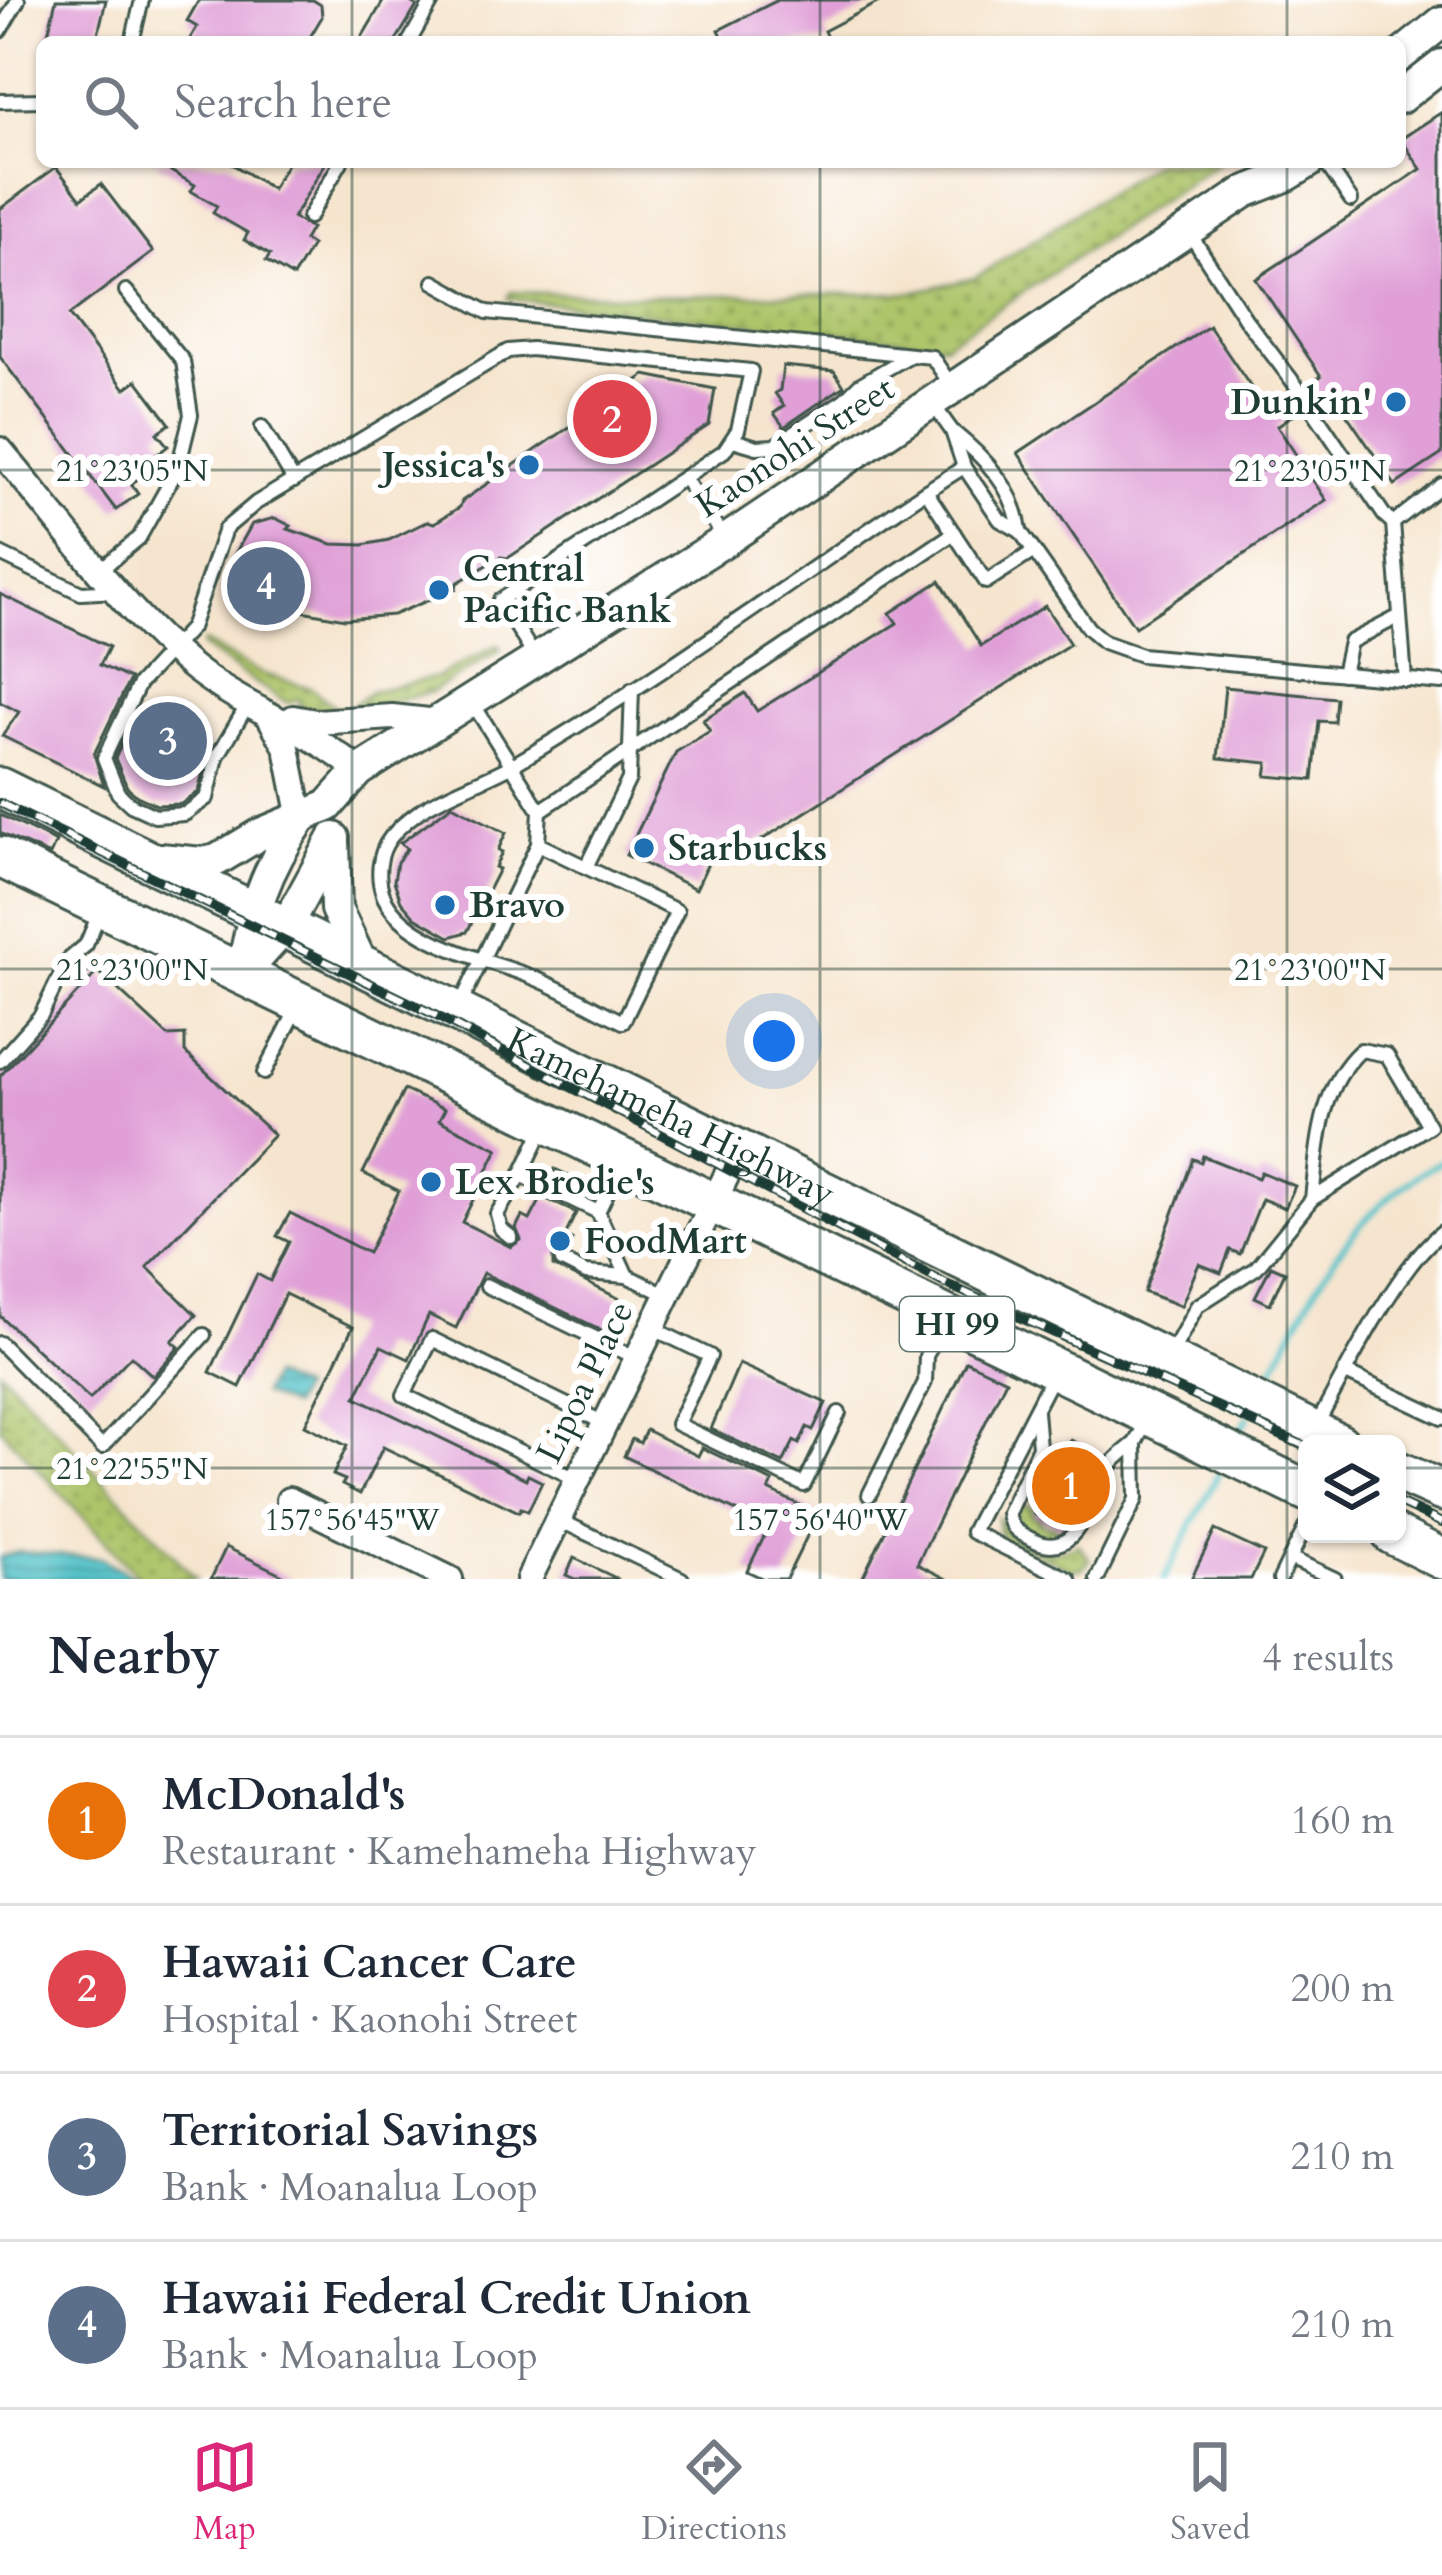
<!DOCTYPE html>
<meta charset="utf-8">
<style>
:root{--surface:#fff;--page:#f6f6f7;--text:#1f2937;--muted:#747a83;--line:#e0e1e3;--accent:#db2777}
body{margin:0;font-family:Cardo,serif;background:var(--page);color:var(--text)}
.controls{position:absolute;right:36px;bottom:36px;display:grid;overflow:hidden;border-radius:18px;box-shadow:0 3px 9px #0004}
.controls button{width:108px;height:108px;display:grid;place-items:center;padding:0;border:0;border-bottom:3px solid var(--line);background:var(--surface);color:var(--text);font:60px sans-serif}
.you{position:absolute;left:774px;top:1041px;width:42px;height:42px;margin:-30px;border:9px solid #fff;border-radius:50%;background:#1a73e8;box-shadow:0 0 0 18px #1a73e833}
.badge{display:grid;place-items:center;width:78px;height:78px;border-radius:50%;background:var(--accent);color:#fff;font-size:39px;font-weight:700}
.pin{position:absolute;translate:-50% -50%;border:6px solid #fff;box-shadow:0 3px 12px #0006}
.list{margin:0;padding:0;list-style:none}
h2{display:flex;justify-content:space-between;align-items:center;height:156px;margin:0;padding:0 48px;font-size:51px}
h2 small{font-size:39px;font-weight:400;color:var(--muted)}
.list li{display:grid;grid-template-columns:78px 1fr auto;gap:36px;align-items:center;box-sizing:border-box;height:168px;padding:0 48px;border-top:3px solid var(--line)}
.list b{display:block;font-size:45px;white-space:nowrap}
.list p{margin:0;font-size:39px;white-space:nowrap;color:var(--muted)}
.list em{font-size:39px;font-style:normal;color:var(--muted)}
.icon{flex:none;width:66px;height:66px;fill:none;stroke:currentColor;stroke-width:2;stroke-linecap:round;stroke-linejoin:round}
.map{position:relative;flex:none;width:1442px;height:1579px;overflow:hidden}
.search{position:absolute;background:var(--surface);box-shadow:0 3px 9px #0004;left:36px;right:36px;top:36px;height:132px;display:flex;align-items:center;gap:30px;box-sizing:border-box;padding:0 42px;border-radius:18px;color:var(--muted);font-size:45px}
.sheet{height:828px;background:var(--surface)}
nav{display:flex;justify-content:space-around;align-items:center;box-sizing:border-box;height:168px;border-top:3px solid var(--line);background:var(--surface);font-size:33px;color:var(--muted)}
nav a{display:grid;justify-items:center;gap:6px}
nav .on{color:var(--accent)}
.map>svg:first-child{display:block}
.grass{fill:url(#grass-dots);stroke:#66814f;stroke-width:3}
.water{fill:url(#water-rules);stroke:#3a807e;stroke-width:3}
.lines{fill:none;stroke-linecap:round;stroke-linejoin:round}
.stream{stroke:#55c3c9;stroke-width:6}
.building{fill:#e0a0d7}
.service-casing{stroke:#3f564b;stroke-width:18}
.minor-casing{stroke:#3f564b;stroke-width:30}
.tertiary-casing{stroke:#3f564b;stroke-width:36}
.primary-casing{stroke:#3f564b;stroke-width:45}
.service{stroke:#fff;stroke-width:12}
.minor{stroke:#fff;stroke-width:24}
.tertiary{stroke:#fff;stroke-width:30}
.primary{stroke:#fff;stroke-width:39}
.rail-casing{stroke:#1f3d34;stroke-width:10}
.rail{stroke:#fff;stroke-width:6;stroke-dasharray:18;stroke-linecap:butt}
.ticks{fill:none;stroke:#1f3d34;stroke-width:3;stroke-opacity:0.45}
.poi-dot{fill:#1f6fb2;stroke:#fff;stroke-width:4.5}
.labels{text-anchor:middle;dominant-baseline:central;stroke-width:12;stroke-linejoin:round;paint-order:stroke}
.shield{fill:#fff;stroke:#627771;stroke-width:3}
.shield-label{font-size:33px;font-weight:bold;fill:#1f3d34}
.poi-label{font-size:36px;font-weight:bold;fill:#1f3d34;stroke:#fff;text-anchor:start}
.street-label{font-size:36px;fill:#1f3d34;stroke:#fff}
.ticks-label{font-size:30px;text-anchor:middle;fill:#1f3d34;stroke:#fff;stroke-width:12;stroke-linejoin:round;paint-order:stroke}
</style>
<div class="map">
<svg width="1442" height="1579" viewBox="0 0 1442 1579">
<defs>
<pattern id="grass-dots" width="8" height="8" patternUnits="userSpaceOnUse" patternTransform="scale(3)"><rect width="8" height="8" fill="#aec56a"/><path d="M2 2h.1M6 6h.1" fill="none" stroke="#8da158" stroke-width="1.8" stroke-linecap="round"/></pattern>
<pattern id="water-rules" width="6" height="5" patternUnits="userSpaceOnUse" patternTransform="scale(3)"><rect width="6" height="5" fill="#55c3c9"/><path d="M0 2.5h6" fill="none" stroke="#46a0a4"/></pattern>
</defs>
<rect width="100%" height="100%" fill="#fff"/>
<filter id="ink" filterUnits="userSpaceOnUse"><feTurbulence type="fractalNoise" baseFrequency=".00833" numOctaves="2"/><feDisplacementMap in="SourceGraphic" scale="24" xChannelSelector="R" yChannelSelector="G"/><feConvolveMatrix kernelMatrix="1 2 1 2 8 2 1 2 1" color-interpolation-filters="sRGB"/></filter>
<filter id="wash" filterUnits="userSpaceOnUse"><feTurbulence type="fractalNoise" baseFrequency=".004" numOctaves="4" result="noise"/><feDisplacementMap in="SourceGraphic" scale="48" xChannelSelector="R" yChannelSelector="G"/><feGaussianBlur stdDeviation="2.7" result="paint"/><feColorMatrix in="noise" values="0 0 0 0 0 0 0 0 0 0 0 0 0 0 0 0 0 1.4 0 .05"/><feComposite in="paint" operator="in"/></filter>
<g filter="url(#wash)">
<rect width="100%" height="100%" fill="#f6e5ce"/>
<g class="grass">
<path d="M1155,162h64l-274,182 -437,-45 3,-7 140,4 256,-3 68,-15z"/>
<path d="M203,642l57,31 51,15 30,24 -43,-5 3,-6 -4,-2 -9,4 -11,-6 -75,-50z"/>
<path d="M498,645l3,5 -70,42 -79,19 -1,-5 22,-15 64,-14z"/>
<path d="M0,1370l196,209h-55l-141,-151z"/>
<path d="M1017,1501l16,8 -2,6 9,4 -1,4 19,6 -5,11 -34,-14 -5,-18z"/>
<path d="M998,1518c18,26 46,42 80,26l12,16 -7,8 -11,2 -68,-31 -6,-7z"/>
</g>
<g class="water">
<path d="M271,1376l29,13 -9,18 -29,-13z"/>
<path d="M19,1552l83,6 35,21h-137v-22z"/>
</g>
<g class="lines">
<g class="stream">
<path d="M1263,1389c48,-93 81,-176 179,-228"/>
<path d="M1235,1442l13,-25"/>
<path d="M1164,1579l59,-114"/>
</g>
</g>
<g id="blocks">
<g class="building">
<path d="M56,0h50l-10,42h-50z"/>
<path d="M199,0h114l8,5 1,12 -15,25h-119l9,-15 -10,-6z"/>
<path d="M384,0h23l10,6 -22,36h-36z"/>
<path d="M778,0h105l-59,31 5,11h-104l-6,-12z"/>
<path d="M1442,112v342l-47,31 -65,-95 -13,8 -7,-4 -2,-9 13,-9 -65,-97 165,-110 -20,-30z"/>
<path d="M155,162h74l43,27 16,-27h38l-33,56 18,10 -7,12 8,5 -19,32 -27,-16 4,-6 -26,-15 4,-7 -35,-20 4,-7 -26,-15 4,-6z"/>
<path d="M56,167l25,32 20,-15 52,68 -84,63 56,74 12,-9 33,44 -13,9 11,13 -31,24 5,6 -11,8 7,10 -22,16 -116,-153v-148z"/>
<path d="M1209,326l50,73 8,-5 12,11 12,-8 8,4 1,9 -23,16 49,74 -191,127 -117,-174z"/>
<path d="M783,366l51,5 10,15 -60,41 -10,-14 10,-7 -9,-13 5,-3z"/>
<path d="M645,375l70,14 -6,36 -201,133 -7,-1 -44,26 -1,6 -63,26 -48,4 -48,-9 -55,-25 -10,-26 20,-35 23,-6 16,8 -3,3 44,15 31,1 26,-5 39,-19 6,2 26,-16 2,-6z"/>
<path d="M940,581l41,65 64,-40 25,38 -329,209 -23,-11 -22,47 -70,-34 50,-103 34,-21 -7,-11 42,-27 12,18 140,-88 -7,-10z"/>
<path d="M0,594l109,53 -9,18 30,14 -36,75 10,32 -102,-50 17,-24 -19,-10z"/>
<path d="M1225,687l111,11 -2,24 -15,-1 -6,59 -47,-4 2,-13 -50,-5z"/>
<path d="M162,724l18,2 16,8 12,17 -10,41 -17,12 -24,1 -20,-9 -10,-9 -12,-29 11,-22z"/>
<path d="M452,805l54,28 -8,17 4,2 -7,15 4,2 -32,63 -17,5 -35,-20 -14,-16 -7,-20 3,-19 10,-13 -7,-6z"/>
<path d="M0,815l56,27 -6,13 -50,-22z"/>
<path d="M98,971l70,65 17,-1v17l89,83 -127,132 49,48 -24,26 7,6 -26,29 -22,-20 -41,43 -90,-83v-240z"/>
<path d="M404,1090l41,19 -6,11 59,29 -36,73 49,25 10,-7 -5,-12 6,-12 8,4 12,-23 34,16 -11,23 7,4 -5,12 -14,3v11l69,34 -16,32 -123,-59 -27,55 -27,-13 -20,44 -28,-13 -25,51 170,82 2,-4 14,7 -14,29 -7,-3 -2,4 -136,-65 -23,47 -18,-9 3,-5 -12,-5 14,-29 -42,-21 48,-98 -68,-33 -45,93 -30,-15 47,-98 13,7 19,-39 -12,-6 13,-23 78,40 31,-62 -36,-18z"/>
<path d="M1203,1156l55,22 3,-6 34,14 -10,22 -23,-9 -22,55 -10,-4 -9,23 -22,-9 -18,42 -37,-14 49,-133 8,3z"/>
<path d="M555,1169l34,16 -4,9 -34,-16z"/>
<path d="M1271,1266l14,6 -15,32 -15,-7z"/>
<path d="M966,1361l40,19 -89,184 30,15h-85z"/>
<path d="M739,1364l87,39 -13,27 -6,-3 -8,17 -5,-3 -11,22 -72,-34z"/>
<path d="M646,1430l52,26 4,-8 71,34 -4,8 49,24 -32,65h-22l-17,-8 22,-44 -145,-71 8,-17 8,4z"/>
<path d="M1071,1440l33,16 -40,72 -30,-14z"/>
<path d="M1215,1530l49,23 -13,26h-60z"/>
<path d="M226,1547l65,32h-80z"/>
<path d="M574,1558l44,21h-43l-9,-4z"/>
</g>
</g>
</g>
<g filter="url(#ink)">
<use href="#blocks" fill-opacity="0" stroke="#3f564b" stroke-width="3"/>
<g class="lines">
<defs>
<g id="service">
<path d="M0,31l18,-31"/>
<path d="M132,42l10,-42"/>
<path d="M409,42l24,-42"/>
<path d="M0,101l42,-1"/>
<path d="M1325,162l26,38"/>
<path d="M309,217l32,-55"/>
<path d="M1188,231l58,89 54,71"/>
<path d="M434,282l53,30 445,45 21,31"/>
<path d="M932,403l20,28 12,36 36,53 20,11 68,97 16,14 37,13 301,28"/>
<path d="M1309,404l75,111 9,8 49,-38"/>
<path d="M262,427l32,54"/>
<path d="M952,431c32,26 63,57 68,100"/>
<path d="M733,440l24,7 17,-1 70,-46 15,-15 50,-29"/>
<path d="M964,467l-38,24 60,91 48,-31"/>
<path d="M684,478l40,59"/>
<path d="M1393,523l12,157"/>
<path d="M0,554l81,39 36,-2"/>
<path d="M101,569l38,-31 39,-70 13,-53 -8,-54 -57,-70"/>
<path d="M1343,674l7,-32 50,-26"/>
<path d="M248,704l-31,53 -10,41 -22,16 -30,2 -24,-11 -13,-12 -14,-35 35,-74 52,-56 34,-99 31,-26 252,-152 23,-2 220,22 -13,59 -14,21 -224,149 36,59"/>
<path d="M540,811l414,-278"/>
<path d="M538,844l139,67 -54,111c-33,-16 -65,-36 -99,-48 -43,-16 -118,-31 -140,-77 -8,-19 -6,-44 7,-60 31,-39 84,-50 125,-74 141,-83 275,-181 410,-272"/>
<path d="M586,867l43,-88 3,-90"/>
<path d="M460,1005l78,-161 2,-33 -68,-109"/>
<path d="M0,1061l41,-46 27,-55 18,-15 13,-31"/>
<path d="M264,1073l35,-68"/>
<path d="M545,1125l-24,50 77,37 24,-50"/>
<path d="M598,1212l29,64 41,19"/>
<path d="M511,1237l-10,-8 -4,-15 24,-39"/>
<path d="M562,1261l24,12 41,3"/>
<path d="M487,1286l150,72"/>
<path d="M652,1328l58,28 -33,68 127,61 35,-72"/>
<path d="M0,1343l102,104 102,-112"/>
<path d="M1171,1354l26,-48 59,-38 56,-69 117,-73 -42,-71 -26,-5c-42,38 -43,96 -49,149"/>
<path d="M1344,1372l98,46"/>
<path d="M1054,1373l-82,159 97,47"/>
<path d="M1036,1411l3,36 -31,66c2,16 11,20 25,27 46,23 55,-41 74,-70 7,-11 18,-19 28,-27"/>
<path d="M1316,1426c28,-51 82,-161 126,-194"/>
<path d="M578,1480l-174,-85 28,-56 172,84"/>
<path d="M869,1495l56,-113 1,-26 19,-37"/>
<path d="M559,1520l123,59"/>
<path d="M1307,1524l-17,34 45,21"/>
<path d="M1097,1579l39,-80 -1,-56 13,-24"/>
<path d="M1280,1579l10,-21"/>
</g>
<g id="minor">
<path d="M0,450c58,69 127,166 196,220 52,40 112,58 163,101"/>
<path d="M269,716l18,32 14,71"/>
<path d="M293,718l23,4 76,-5 46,5"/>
<path d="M289,1500l161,79"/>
<path d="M529,1579l209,-427"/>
</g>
<g id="tertiary">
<path d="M1400,56l42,-34"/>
<path d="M1400,98l42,-33"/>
<path d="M334,842l2,67 25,53"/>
<path d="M160,859l43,4 14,-3 43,-26 68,-28 31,-35 367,-231 519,-348 43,-17 21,-13"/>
<path d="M242,975c10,-62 22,-104 59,-156"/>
<path d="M242,975l44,-49 48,-88"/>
</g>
<g id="primary">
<path id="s1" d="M0,788l1339,656"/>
<path d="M0,857l1307,634"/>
<path d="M1397,1471l45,20"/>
<path d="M1392,1534l50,25"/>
</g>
</defs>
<use href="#service" class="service-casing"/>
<use href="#minor" class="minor-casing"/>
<use href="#tertiary" class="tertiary-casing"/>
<use href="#primary" class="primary-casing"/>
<use href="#service" class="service"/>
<use href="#minor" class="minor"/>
<use href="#tertiary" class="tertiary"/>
<use href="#primary" class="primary"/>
<defs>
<g id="rail">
<path d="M0,803l427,208 517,272 363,164"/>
<path d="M1397,1502l45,21"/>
</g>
</defs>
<use href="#rail" class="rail-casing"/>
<use href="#rail" class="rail"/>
</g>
</g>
<path class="ticks" d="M352,0v42M820,0v42M1287,0v42M352,162v1417M820,162v1417M1287,162v1417M0,470h1442M0,969h1442M0,1468h1307M1397,1468h45"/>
<g class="poi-dot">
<circle cx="1396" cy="402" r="12"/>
<circle cx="529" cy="465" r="12"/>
<circle cx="439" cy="590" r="12"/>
<circle cx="644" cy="848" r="12"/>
<circle cx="445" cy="905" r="12"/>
<circle cx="431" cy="1182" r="12"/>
<circle cx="560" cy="1241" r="12"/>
</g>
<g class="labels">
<rect class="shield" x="900" y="1297" width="114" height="54" rx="9"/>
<g class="shield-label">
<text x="957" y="1324">HI 99</text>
</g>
<g class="poi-label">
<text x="1372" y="402" text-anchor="end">Dunkin'</text>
<text x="505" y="465" text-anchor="end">Jessica's</text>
<text x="463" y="569">Central<tspan x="463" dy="41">Pacific Bank</tspan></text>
<text x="668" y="848">Starbucks</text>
<text x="469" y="905">Bravo</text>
<text x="455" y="1182">Lex Brodie's</text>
<text x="584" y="1241">FoodMart</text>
</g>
<g class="street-label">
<text transform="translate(795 447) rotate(-33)">Kaonohi Street</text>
<text stroke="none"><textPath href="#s1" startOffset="747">Kamehameha Highway</textPath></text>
<text transform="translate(585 1382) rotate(-64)">Lipoa Place</text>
</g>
</g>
<g class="ticks-label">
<text x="132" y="481">21°23'05"N</text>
<text x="1310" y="481">21°23'05"N</text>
<text x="132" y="980">21°23'00"N</text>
<text x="1310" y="980">21°23'00"N</text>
<text x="132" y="1479">21°22'55"N</text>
<text x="352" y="1530">157°56'45"W</text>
<text x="820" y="1530">157°56'40"W</text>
</g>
</svg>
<div class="controls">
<button><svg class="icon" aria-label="layers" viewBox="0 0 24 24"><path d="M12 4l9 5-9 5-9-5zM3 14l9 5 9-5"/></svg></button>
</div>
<div class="you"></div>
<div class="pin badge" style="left:1071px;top:1486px;background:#e8710a">1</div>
<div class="pin badge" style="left:612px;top:419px;background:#e0444e">2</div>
<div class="pin badge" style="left:168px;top:741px;background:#5c6f8a">3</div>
<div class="pin badge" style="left:266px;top:586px;background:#5c6f8a">4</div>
<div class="search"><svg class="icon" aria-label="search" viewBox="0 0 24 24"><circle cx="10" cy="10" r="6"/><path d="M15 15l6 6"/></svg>Search here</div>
</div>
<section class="sheet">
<h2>Nearby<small>4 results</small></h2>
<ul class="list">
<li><span class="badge" style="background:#e8710a">1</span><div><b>McDonald's</b><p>Restaurant · Kamehameha Highway</p></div><em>160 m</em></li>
<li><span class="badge" style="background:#e0444e">2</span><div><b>Hawaii Cancer Care</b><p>Hospital · Kaonohi Street</p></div><em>200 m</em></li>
<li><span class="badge" style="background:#5c6f8a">3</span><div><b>Territorial Savings</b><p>Bank · Moanalua Loop</p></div><em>210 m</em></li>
<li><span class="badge" style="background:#5c6f8a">4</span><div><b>Hawaii Federal Credit Union</b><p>Bank · Moanalua Loop</p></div><em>210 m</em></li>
</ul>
</section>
<nav>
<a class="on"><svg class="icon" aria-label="map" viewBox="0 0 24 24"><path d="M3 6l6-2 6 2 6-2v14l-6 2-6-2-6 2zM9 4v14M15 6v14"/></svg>Map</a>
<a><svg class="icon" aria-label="directions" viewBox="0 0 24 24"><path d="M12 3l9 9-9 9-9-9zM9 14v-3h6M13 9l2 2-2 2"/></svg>Directions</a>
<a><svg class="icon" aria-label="saved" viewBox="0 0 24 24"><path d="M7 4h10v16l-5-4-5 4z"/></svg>Saved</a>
</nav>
